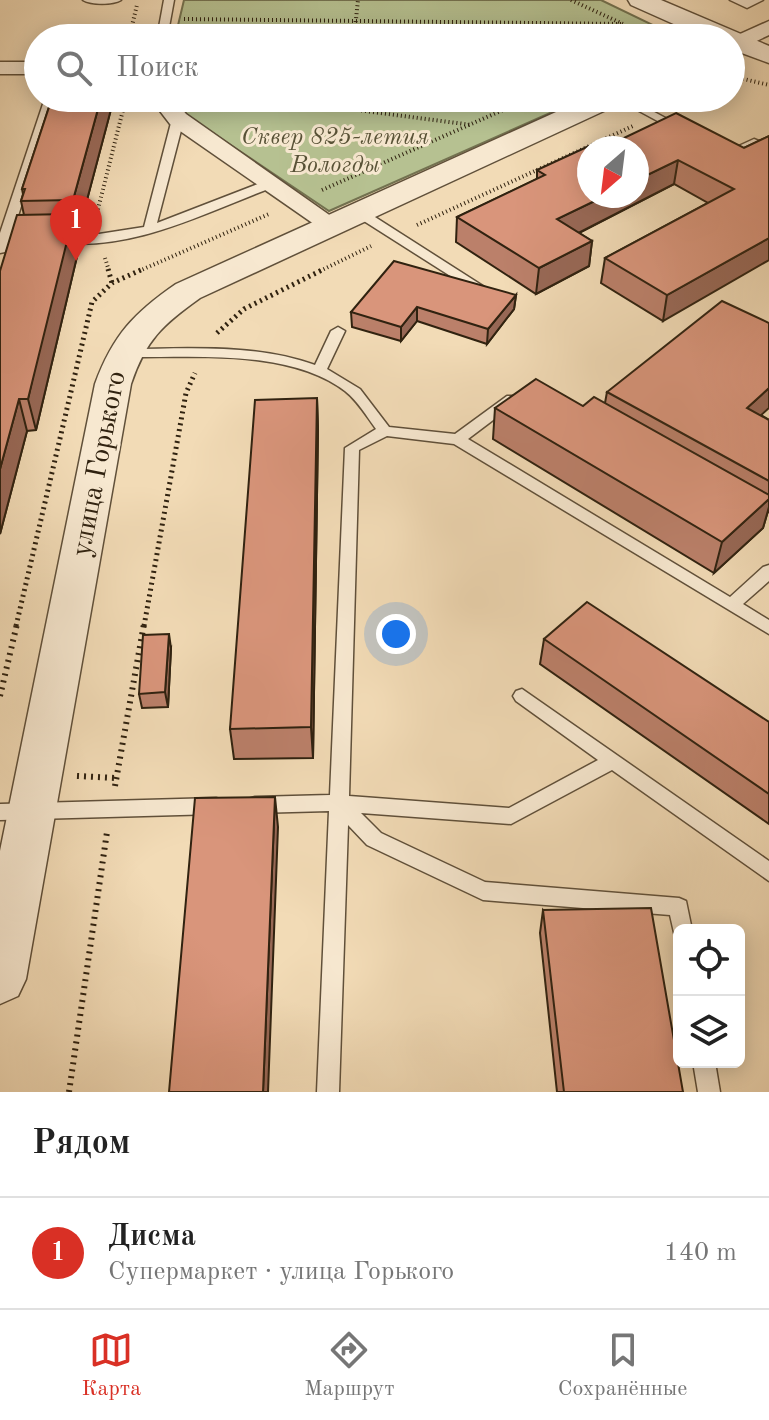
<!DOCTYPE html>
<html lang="ru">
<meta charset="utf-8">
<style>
:root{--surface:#fff;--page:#f2f2f2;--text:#222;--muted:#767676;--line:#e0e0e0;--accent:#d93025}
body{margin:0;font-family:"Old Standard TT",serif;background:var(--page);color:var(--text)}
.controls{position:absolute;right:24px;bottom:24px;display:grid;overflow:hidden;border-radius:12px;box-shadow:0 4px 20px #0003}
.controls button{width:72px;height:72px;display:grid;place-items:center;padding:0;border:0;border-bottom:2px solid var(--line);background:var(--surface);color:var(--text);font:40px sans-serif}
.compass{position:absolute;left:577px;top:136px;width:72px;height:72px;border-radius:50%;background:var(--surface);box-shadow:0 4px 20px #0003;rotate:208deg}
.you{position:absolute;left:396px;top:634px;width:28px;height:28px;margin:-20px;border:6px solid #fff;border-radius:50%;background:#1a73e8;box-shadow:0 0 0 12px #1a73e833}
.badge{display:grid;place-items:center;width:52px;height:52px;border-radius:50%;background:var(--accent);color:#fff;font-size:26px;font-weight:700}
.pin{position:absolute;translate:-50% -66px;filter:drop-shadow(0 2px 4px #0008)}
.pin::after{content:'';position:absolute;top:42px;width:28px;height:24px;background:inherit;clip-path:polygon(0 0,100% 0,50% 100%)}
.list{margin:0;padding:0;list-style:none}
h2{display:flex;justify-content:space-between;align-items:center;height:104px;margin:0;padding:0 32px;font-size:34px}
h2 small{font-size:26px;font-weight:400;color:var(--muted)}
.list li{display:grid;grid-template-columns:52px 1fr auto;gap:24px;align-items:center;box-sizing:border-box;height:112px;padding:0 32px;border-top:2px solid var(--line)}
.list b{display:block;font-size:30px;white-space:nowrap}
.list p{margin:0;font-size:26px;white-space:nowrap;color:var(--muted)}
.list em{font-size:26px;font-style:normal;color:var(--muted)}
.icon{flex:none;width:44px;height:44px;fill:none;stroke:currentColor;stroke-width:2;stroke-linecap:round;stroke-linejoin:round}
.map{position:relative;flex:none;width:769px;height:1092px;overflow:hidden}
.search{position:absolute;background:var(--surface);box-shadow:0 4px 20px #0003;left:24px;right:24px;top:24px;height:88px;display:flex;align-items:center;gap:20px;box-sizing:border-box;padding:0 28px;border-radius:44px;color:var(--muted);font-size:30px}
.sheet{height:216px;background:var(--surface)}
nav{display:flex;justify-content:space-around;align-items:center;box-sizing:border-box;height:112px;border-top:2px solid var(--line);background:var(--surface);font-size:22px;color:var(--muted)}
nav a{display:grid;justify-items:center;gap:4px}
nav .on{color:var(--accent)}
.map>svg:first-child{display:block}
.green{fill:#b6c191;stroke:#737250;stroke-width:2}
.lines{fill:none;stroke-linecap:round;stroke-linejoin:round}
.service-casing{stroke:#60503a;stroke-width:3}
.minor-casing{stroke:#60503a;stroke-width:3}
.tertiary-casing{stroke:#60503a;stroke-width:3}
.path-far2{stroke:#302210;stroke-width:4;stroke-dasharray:1 3;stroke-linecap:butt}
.path-far1{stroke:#302210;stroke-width:5;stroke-dasharray:2 4;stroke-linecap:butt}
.path{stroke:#302210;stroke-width:6;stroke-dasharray:2 5;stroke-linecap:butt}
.service{fill:#f7e8d0;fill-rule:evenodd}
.minor{fill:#f7e8d0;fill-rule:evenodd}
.tertiary{fill:#f7e8d0;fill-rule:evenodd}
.wall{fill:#bb806a;stroke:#302210;stroke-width:2}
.shaded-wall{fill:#986856;stroke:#302210;stroke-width:2}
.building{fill:#d9957b;stroke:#302210;stroke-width:2}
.labels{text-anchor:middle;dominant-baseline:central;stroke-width:6;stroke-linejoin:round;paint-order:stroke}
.far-park-label{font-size:24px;font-style:italic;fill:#585237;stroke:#f7e8d0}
.street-label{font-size:28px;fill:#302210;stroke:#f7e8d0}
</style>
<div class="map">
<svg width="769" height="1092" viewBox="0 0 769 1092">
<rect width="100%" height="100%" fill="#f2dbb6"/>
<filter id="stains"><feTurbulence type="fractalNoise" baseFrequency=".0025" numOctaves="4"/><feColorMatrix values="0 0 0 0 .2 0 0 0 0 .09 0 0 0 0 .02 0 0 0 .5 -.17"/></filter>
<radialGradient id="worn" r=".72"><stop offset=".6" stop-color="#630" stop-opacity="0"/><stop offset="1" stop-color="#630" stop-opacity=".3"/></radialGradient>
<g class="green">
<path d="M184,0h417l56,27 12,11h-494z"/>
<path d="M170,98h414l-255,113 -146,-98z"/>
</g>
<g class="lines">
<defs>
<g id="service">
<path d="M83,0h38c-8,5 -30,5 -38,0z"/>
<path d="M164,0h10l-7,38h-10z"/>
<path d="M730,0h33l-16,8z"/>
<path d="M45,98h10l-43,137 20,-1 6,4 -6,4h-23l-4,10 -5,1v-20z"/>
<path d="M615,98h13l60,32 -10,2z"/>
<path d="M178,116l6,3 -27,104 111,-43h8v6c-70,26 -148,69 -225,55l-2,-3 6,-4h44l45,-7 28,-108z"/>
<path d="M754,139l15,6v8l-15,-6 -24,10 -12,-6 6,-3 6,2z"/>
<path d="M360,209l4,1 122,78 -7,4 -5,-1 -118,-75 -2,-3z"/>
<path d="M338,327l7,4 -18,38 33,20 29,38 66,7 52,-38h10l2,3 -2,3 -49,37 262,158 33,-30 6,-2v16l-26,23 26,16v14l-315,-190 -67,-8 -28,14 -10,346 160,12 89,-48 -82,-59 -3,-5 3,-5 6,-2 247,172v20l-157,-111 -101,54 -150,-11 20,20 104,49 194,16 7,3 6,29h-13v8l-4,-1 -5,-22 -187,-15 -116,-55 -19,-20 -9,267h-22l12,-281 -74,2 -7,-2 -2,-6 2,-6 7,-2 75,-2 15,-347 31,-19c-9,-12 -18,-28 -31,-38 -57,-43 -154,-33 -222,-34l-7,-4 7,-4c63,0 132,-6 192,16l16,-34z"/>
<path d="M216,798l7,2 2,6 -2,6 -7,2 -216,6v-16z"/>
<path d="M693,1062h22l5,30h-22z"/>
</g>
<g id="minor">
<path d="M769,21v14l-25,12 -13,1v-10z"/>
<rect x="0" y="62" width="38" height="12"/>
<path d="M150,98h23l13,16 159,112 -3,5h-18l-154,-107z"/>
</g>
<g id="tertiary">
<path d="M628,0h33l108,46v17l-38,-14v-11h-26l-74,-33z"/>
<path d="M587,98h36l-4,6 -419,194c-38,27 -54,42 -69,86l-105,595 -8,17 -18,8v-153l95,-467c18,-49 39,-71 81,-100z"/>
</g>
</defs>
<use href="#service" class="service-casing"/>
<use href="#minor" class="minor-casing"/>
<use href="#tertiary" class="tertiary-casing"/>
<g class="path-far2">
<path d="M571,0l52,24 12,14"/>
<path d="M184,19l439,5"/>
<path d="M129,38l8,-33"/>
<path d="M354,38l4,-38"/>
<path d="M731,76l38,9"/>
<path d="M266,98l206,27"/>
<path d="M674,106l18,-8"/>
<path d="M348,109l1,-11"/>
<path d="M322,190l208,-92"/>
<path d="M96,217l30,-119"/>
<path d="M417,225l216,-99"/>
<path d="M105,258l4,13"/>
<path d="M139,271l130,-57"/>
<path d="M320,271l51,-25"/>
</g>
<g class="path-far1">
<path d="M108,269l4,14"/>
<path d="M217,333l27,-24 80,-40"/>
<path d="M16,626l76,-324 20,-19 31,-14"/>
<path d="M144,626l42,-233 9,-20"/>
</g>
<g class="path">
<path d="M0,696l17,-72"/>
<path d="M77,776l39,2"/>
<path d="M115,786l29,-162"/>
<path d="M69,1092l38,-260"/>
</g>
<use href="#service" class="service"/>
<use href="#minor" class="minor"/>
<use href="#tertiary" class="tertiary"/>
</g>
<g class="wall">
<path d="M52,98h62l-35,132h-3l3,18 -43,182 -9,1 -27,103 24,-319 -3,-14 2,-7 -1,-5z"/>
<path d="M769,136l-106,185 -62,-38 4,-25 103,-55 -34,-19 -95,49 13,8 -3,25 -53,28 -80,-52 1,-25 80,-38v-9l52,26 48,-48h107z"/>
<path d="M516,295l-2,14 -27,35 -70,-23 -16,20 -49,-14 -1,-15z"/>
<path d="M607,392l154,23 8,5v92l-1,-1 -5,17 -49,45 -221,-134 2,-31 88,-2 22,-3z"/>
<path d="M317,398l1,32 -5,328 -79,1 -4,-30z"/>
<path d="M544,639l225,83v102l-229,-160z"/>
<path d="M171,648l-3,59 -26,1 -3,-14z"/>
<path d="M543,910l140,182h-126l-17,-159z"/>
</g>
<g class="shaded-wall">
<path d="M101,98h13l-35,132 -6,-30z"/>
<path d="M678,160l-4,24 -119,61 2,-26 48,-23h32v-16z"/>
<path d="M69,214l2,12 2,-9 6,31 -43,182 -8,-31z"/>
<path d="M769,238v22l-106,61 4,-26z"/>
<path d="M592,241l-3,25 -53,28 3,-26z"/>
<path d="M516,295l-2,14 -27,35 1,-15z"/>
<path d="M417,307v14l-16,20v-14z"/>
<path d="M769,388v20l-29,26 7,-26z"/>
<path d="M317,398l1,32 -5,328 -2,-31z"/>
<path d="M19,399l8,32 -27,103v-65z"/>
<path d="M769,499v8l-6,21 -49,45 8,-31z"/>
<path d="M169,634l2,14 -3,59 -3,-15z"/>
<path d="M275,797l3,30 -10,265h-5z"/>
</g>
<g class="building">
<path d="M52,98h49l-28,102 -52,1 4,-12h-3z"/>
<path d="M676,113l68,35 25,-12v102l-102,57 -62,-37 129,-69 -56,-29 -41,20v-32h-34z"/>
<path d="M589,146l3,2h-3v48h16l-48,23 35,22 -53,27 -82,-51 88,-42 -8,-5z"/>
<path d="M69,214l-1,4 5,-1 -45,182h-9l-19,70v-198l17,-56z"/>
<path d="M394,261l122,34 -28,34 -71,-22 -16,20 -50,-15z"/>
<path d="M722,301l47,22v65l-22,20 22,12v61l-162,-89z"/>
<path d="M536,379l47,27 11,-9 175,98v4l-47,43 -227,-134z"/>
<path d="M317,398l-6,329 -81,2 25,-329z"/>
<path d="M587,602l182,120v72l-225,-155z"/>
<path d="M169,634l-4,58 -26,2 4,-59z"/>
<path d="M275,797l-12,295h-94l26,-294z"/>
<path d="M651,908l32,184h-119l-21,-182z"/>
</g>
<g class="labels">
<g class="far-park-label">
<text x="335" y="138">Сквер 825-летия<tspan x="335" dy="28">Вологды</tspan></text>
</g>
<g class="street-label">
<text transform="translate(100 464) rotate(-79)">улица Горького</text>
</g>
</g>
<rect width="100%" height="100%" filter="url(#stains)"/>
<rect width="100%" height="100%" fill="url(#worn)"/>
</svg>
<div class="controls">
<button><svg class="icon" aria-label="locate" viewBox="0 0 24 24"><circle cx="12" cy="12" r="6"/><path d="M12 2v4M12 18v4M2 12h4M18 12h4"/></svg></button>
<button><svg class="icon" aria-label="layers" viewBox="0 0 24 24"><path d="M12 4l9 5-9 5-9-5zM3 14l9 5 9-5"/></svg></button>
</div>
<svg class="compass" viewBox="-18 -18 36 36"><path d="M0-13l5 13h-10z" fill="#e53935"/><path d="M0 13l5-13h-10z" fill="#767676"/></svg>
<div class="you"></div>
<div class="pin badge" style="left:76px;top:261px">1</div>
<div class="search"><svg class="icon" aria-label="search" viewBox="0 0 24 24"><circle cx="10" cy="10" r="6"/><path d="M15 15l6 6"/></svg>Поиск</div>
</div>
<section class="sheet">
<h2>Рядом<small></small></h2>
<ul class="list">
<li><span class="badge">1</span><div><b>Дисма</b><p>Супермаркет · улица Горького</p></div><em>140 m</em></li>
</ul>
</section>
<nav>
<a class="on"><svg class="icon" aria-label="map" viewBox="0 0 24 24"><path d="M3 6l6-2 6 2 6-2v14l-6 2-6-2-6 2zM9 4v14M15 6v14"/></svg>Карта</a>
<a><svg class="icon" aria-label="directions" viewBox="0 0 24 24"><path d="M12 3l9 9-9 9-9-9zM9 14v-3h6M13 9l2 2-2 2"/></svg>Маршрут</a>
<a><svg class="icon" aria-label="saved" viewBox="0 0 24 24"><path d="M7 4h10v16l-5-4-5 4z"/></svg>Сохранённые</a>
</nav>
